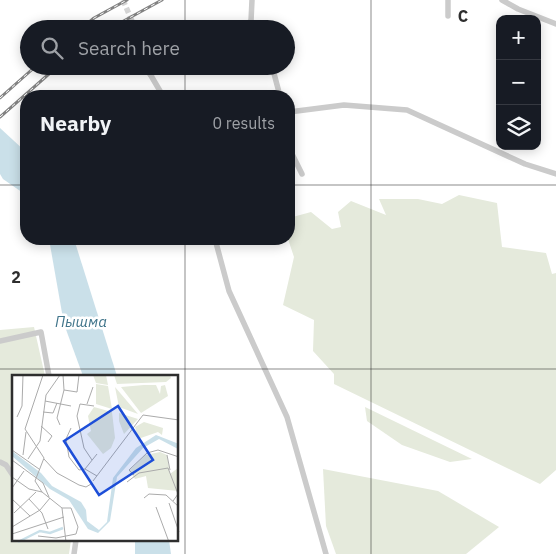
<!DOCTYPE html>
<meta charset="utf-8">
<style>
:root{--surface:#171b24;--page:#20242c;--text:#f1f3f6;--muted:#9ea1a6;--line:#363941}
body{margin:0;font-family:"IBM Plex Sans",sans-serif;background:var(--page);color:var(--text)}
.controls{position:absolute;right:15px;top:15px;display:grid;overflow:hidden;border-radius:10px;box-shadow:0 2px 12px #0003}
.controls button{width:45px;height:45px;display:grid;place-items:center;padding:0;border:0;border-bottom:1px solid var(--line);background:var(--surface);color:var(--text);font:25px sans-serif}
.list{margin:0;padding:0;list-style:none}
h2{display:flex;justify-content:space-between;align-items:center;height:65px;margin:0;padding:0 20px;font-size:21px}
h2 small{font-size:16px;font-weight:400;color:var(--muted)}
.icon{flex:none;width:28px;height:28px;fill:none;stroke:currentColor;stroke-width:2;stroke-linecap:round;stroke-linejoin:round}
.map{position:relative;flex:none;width:556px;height:554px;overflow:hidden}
.search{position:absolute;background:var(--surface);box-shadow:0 2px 12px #0003;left:20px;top:20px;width:275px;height:55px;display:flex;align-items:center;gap:12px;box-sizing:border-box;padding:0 18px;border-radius:28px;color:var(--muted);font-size:19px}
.panel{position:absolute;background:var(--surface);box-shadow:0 2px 12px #0003;left:20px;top:90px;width:275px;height:155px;border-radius:20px}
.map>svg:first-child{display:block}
.green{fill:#e5eadc}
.water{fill:#cae0e9}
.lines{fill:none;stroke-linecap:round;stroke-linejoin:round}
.street-tunnel{stroke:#d5d5d5;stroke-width:5.5;stroke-dasharray:5.5 3;stroke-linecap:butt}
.street{stroke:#cbcbcb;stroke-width:5.5}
.rail-casing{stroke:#838383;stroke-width:3}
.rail{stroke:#fff;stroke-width:1;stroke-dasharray:4;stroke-linecap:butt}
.grid{fill:none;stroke:#2e2e2e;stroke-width:1;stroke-opacity:0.55}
.labels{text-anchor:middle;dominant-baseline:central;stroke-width:5;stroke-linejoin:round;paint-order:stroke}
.water-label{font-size:15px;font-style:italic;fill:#41758b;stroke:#fff}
.inset-river{fill:none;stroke:#cae0e9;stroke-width:2.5}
.inset-road{fill:none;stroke:#ababab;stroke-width:1}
.view{fill:#1d4ed8;fill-opacity:0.15;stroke:#1d4ed8;stroke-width:2.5}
.inset-edge{fill:none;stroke:#2e2e2e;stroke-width:2.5}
.grid-label{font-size:16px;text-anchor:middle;font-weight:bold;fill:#2e2e2e;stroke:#fff;stroke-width:5;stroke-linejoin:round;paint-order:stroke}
</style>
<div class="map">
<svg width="556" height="554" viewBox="0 0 556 554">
<rect width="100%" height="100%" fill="#fff"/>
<g class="green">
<path d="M459,195l38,8 5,44 44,6 6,21 4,-1v197l-16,14 -206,-100v-10l-21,-23 1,-31 -31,-15 11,-48 -6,-18 1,-21 22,-6 21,17 9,-2 -3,-15 13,-11 35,14 -7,-16h39l24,5z"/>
<path d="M34,327l11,49h-31v164h57l-2,14h-69v-224z"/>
<path d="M365,407l107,52 -22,3 -48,-17 -35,-24z"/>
<path d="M323,469l115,22 61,36 -33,27h-130l-10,-28z"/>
</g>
<g class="water">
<path d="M0,128l26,24v43l-23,-16 -3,-5z"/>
<path d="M49,239h25l43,137h-34l-19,-52z"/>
<path d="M135,540h34l2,14h-36z"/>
</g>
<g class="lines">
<path class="street-tunnel" d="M123,0l9,21"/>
<g class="street">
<path d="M502,0l16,9 38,15"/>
<path d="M448,16v-16"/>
<path d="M132,21l3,8"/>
<path d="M251,21l5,8"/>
<path d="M238,29l13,-8 1,-21"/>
<path d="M147,66l3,8 13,22"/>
<path d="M272,66l8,30"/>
<path d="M150,74l22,-8"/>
<path d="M289,112l55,-7 63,5 118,54 31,10"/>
<path d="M289,139l1,11 12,24"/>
<path d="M215,239l14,52 58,126 39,137"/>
<path d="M0,341l41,-9 8,44"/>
<path d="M0,462l6,3 8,12"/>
<path d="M74,554l2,-14"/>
</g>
<defs>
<g id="rail">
<path d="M81,29l13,-11 33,-18"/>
<path d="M109,29l53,-29"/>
<path d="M0,98l36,-32"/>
<path d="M0,117l58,-51"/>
</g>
</defs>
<use href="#rail" class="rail-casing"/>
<use href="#rail" class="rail"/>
</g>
<path class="grid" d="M185,0v29M371,0v554M185,66v30M0,185h26M289,185h267M185,239v315M0,369h556"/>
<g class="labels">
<g class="water-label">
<text x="81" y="321">Пышма</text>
</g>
</g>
<g transform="translate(12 375)">
<rect width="166" height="166" fill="#fff"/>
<path d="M81,0h13l2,10 -12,-2zM102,0h56l1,3 -5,4 -49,2zM84,9l12,2 4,23 -16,-5zM132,10h12l4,9 1,-8 4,-1 3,11 -27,17 -20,-26zM103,12l23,27 -19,-7zM82,32l18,5 3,26 -4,10 -8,6 -16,-20 4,-3 -3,-15zM107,38l19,6 -14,15 -5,-13zM132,47l19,6 -1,7 -4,-3 -20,7 -3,-12zM148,77l7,3 3,19 8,-6v23l-30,-3 -2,-12 -11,3 -6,-8 16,-16z" fill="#e5eadc"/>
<path d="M144,60l23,9 -1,5 -19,-10 -16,9 -26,29 -7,44 -12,12 -10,-4 -19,-29 -19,-11 -38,-33v-5l29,22 11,13 29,16 5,8 1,11 12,9 8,-8 6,-44 23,-30z" fill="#cae0e9"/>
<path class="inset-river" d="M6,167l22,-11 10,2 13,-5"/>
<path class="inset-road" d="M31,0l-18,54 19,29 -9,23 7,11 20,16 4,34M52,15l13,2 2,-17M33,26l26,5M75,29l6,-17M31,37l10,1 4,-10M5,42l5,-11 1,-31M48,50l-3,-7 7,-28 -1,-15M29,51l11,10 -4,6M59,53l-5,11 3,18 10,13 6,-1 12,7M0,75l27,19M11,80l3,-23M155,80l3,15M16,84l12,-18 6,-46 14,-20M32,84l13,14 22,12 7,2 5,-3M0,85l23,17M80,85l-8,-12 -7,-32 3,-12 14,2M73,94l12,-15M122,100l-5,-5 18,-17 11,-3 21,7M0,102l17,12 13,3M23,102l8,6 6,14M81,106l50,-66 36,5M115,107l12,-9 29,-5 10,26 -5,7M0,113l12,-17M132,123l5,-4 17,1 13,12M0,124l18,17M17,124l13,14 6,16M157,128l10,29M144,132l13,35M50,133h9l7,19 -2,7M2,138l22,-21M0,152l28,-17 10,-12M0,159l52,-17M26,161l18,2 20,-4"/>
<path class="view" d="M106,31l35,54 -54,35 -35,-54z"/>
<rect width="166" height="166" class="inset-edge"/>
</g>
<g class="grid-label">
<text x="463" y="22">C</text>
<text x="16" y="283">2</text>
</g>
</svg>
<div class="controls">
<button>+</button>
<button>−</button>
<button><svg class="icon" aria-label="layers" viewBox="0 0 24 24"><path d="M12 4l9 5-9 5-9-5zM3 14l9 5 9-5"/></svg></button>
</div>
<div class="search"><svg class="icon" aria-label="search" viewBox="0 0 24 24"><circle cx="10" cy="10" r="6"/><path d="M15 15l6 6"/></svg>Search here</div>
<section class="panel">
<h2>Nearby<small>0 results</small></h2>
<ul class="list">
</ul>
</section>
</div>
